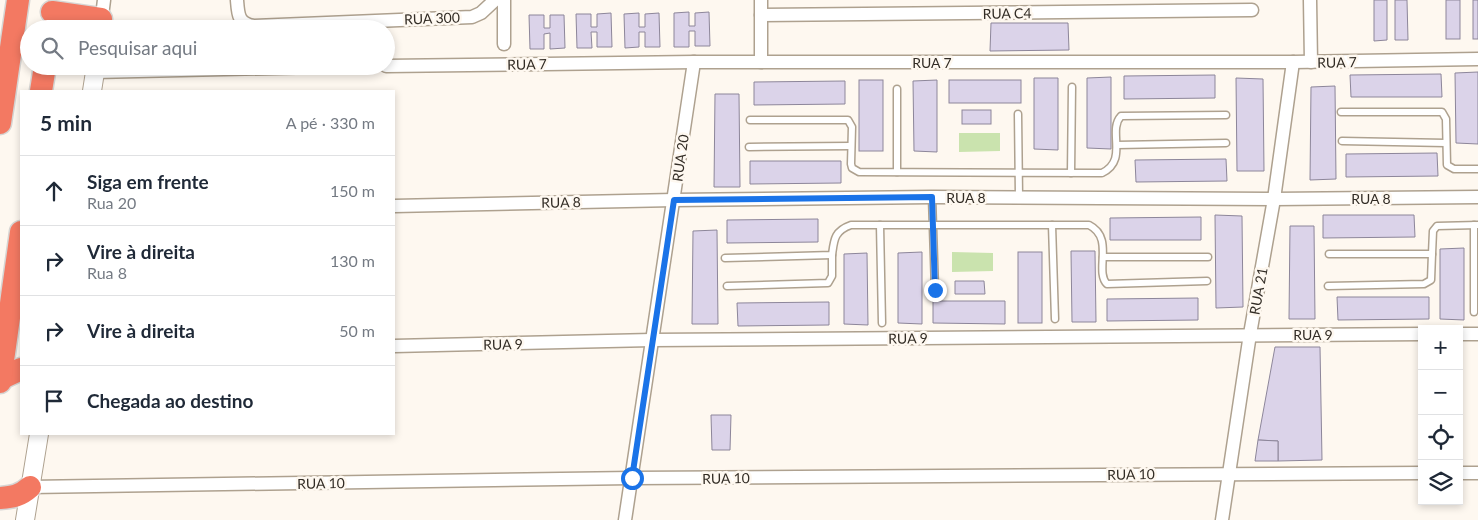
<!DOCTYPE html>
<html lang="pt">
<meta charset="utf-8">
<style>
:root{--surface:#fff;--page:#f2f2f3;--text:#1f2937;--muted:#747a83;--line:#e0e1e3}
body{margin:0;font-family:Lato,sans-serif;background:var(--page);color:var(--text)}
.controls{position:absolute;right:15px;bottom:15px;display:grid;overflow:hidden;border-radius:0px;box-shadow:0 2px 8px #0003}
.controls button{width:45px;height:45px;display:grid;place-items:center;padding:0;border:0;border-bottom:1px solid var(--line);background:var(--surface);color:var(--text);font:25px sans-serif}
.stop{position:absolute;width:15px;height:15px;margin:-11px;border:4px solid #1a73e8;border-radius:50%;background:#fff}
.stop.end{background:#1a73e8;border-color:#fff;box-shadow:0 1px 5px #0008}
.list{margin:0;padding:0;list-style:none}
h2{display:flex;justify-content:space-between;align-items:center;height:65px;margin:0;padding:0 20px;font-size:21px}
h2 small{font-size:16px;font-weight:400;color:var(--muted)}
.list li{display:grid;grid-template-columns:32px 1fr auto;gap:15px;align-items:center;box-sizing:border-box;height:70px;padding:0 20px;border-top:1px solid var(--line)}
.list b{display:block;font-size:19px;white-space:nowrap}
.list p{margin:0;font-size:16px;white-space:nowrap;color:var(--muted)}
.list em{font-size:16px;font-style:normal;color:var(--muted)}
.icon{flex:none;width:28px;height:28px;fill:none;stroke:currentColor;stroke-width:2;stroke-linecap:round;stroke-linejoin:round}
.map{position:relative;flex:none;width:1478px;height:520px;overflow:hidden}
.search{position:absolute;background:var(--surface);box-shadow:0 2px 8px #0003;left:20px;top:20px;width:375px;height:55px;display:flex;align-items:center;gap:12px;box-sizing:border-box;padding:0 18px;border-radius:28px;color:var(--muted);font-size:19px}
.panel{position:absolute;background:var(--surface);box-shadow:0 2px 8px #0003;left:20px;top:90px;width:375px;height:345px;border-radius:0px}
.map>svg:first-child{display:block}
.green{fill:#cae3ae}
.building{fill:#dbd3e9;stroke:#8d869a}
.lines{fill:none;stroke-linecap:round;stroke-linejoin:round}
.lane-casing{stroke:#aea18f;stroke-width:9}
.street-casing{stroke:#aea18f;stroke-width:15}
.secondary-casing{stroke:#aea18f;stroke-width:20}
.highway-casing{stroke:#d6d5d3;stroke-width:25}
.lane{stroke:#fff;stroke-width:6}
.street{stroke:#fff;stroke-width:12}
.secondary{stroke:#fff;stroke-width:18}
.highway{stroke:#f37962;stroke-width:22}
.route{stroke:#1a73e8;stroke-width:6}
.labels{text-anchor:middle;dominant-baseline:central;stroke-width:5;stroke-linejoin:round;paint-order:stroke}
.street-label{font-size:14px;fill:#322c25;stroke:#fef8f0}
</style>
<div class="map">
<svg width="1478" height="520" viewBox="0 0 1478 520">
<rect width="100%" height="100%" fill="#fef8f0"/>
<g class="green">
<path d="M959,133h41v18l-41,1z"/>
<path d="M952,252l41,1v18l-41,1z"/>
</g>
<g class="building">
<path d="M1374,0h13v40l-13,1z"/>
<path d="M1395,0h12l1,40h-13z"/>
<rect x="1446" y="0" width="14" height="39"/>
<rect x="1473" y="0" width="5" height="39"/>
<path d="M689,12v14h6v-13l14,-1 1,34h-15v-15h-6v16h-15v-34z"/>
<path d="M611,13l1,34h-15v-15h-6l1,16h-15l-1,-34h15v13h6v-13z"/>
<path d="M639,13v14h6v-13l14,-1 1,34h-15v-15h-6v15l-14,1 -1,-34z"/>
<path d="M529,15h15v13h6v-13h14l1,33 -15,1v-16l-6,1v15h-14z"/>
<path d="M991,23h77l1,27 -79,1z"/>
<path d="M1478,72v72l-22,-1 -1,-70z"/>
<path d="M1441,74l1,23h-91l-1,-22z"/>
<path d="M1215,75v23l-91,1v-23z"/>
<path d="M1111,77v72l-24,-1v-70z"/>
<path d="M1034,78h24v72l-24,-1z"/>
<path d="M1236,78l27,1 1,92h-27z"/>
<rect x="859" y="80" width="24" height="71"/>
<path d="M937,80v72l-23,-1 -1,-70z"/>
<rect x="949" y="80" width="72" height="23"/>
<path d="M845,81v23l-91,1v-23z"/>
<path d="M1335,86l1,93 -26,1 1,-93z"/>
<path d="M715,94h24l1,93h-26z"/>
<rect x="962" y="110" width="29" height="14"/>
<path d="M1437,153l1,23 -92,1v-23z"/>
<path d="M1226,159l1,22 -91,1 -1,-22z"/>
<path d="M750,161h91v22l-91,1z"/>
<path d="M1215,215l27,1 1,91 -27,1z"/>
<path d="M1323,215h91l1,22 -92,1z"/>
<path d="M1201,217v23h-91v-22z"/>
<path d="M818,219v23l-91,1v-23z"/>
<path d="M1290,226h24l1,93h-26z"/>
<path d="M717,230l1,94h-26l1,-93z"/>
<path d="M1464,248v72l-24,-1v-70z"/>
<path d="M1071,251h24l1,71h-24z"/>
<path d="M922,252v72l-24,-1v-70z"/>
<rect x="1018" y="252" width="24" height="71"/>
<path d="M867,253l1,72 -24,-1v-70z"/>
<path d="M955,281h29l1,13h-30z"/>
<path d="M1337,297h92v22l-91,1z"/>
<path d="M1198,298v22l-91,1v-22z"/>
<path d="M933,301h72v23l-72,-1z"/>
<path d="M829,302v23l-91,1 -1,-23z"/>
<path d="M1275,347h45l2,113 -44,1v-20l-20,-1z"/>
<path d="M711,415h20l-1,35h-18z"/>
<path d="M1258,440l20,1v20h-23z"/>
</g>
<g class="lines">
<defs>
<g id="lane">
<path d="M897,89v83"/>
<path d="M1341,112h101l4,7 1,46 7,4h24"/>
<path d="M1018,114l1,83"/>
<path d="M750,120h98l4,7 -1,37 1,4 7,4 243,1c27,-13 5,-42 19,-57l105,-1"/>
<path d="M1342,141l104,2"/>
<path d="M1117,145l109,-2"/>
<path d="M749,147l102,-1"/>
<path d="M1071,173l1,-86"/>
<path d="M932,197l3,93"/>
<path d="M880,225l2,98"/>
<path d="M1052,225l3,94"/>
<path d="M1474,225v87"/>
<path d="M1329,254h103l1,-23 4,-5 41,-1"/>
<path d="M1103,257h105"/>
<path d="M725,258l107,-3c2,-15 2,-24 19,-30h238c26,13 5,46 18,59l100,-3"/>
<path d="M727,286l101,-3 4,-7v-21"/>
<path d="M1328,286l96,-2 7,-4 1,-26"/>
</g>
<g id="street">
<path d="M237,0c1,14 1,24 17,26l218,-9 9,-4 14,-13"/>
<path d="M504,0v44"/>
<path d="M761,0v62"/>
<path d="M1310,0l1,62"/>
<path d="M761,15l491,-5"/>
<path d="M101,24l3,-24"/>
<path d="M96,66l-1,6 264,-6"/>
<path d="M386,66l308,-4h599l185,-3"/>
<path d="M394,206l280,-6 258,-3 342,2 204,-2"/>
<path d="M1459,334h19"/>
<path d="M394,346l258,-6 770,-6"/>
<path d="M1459,473h19"/>
<path d="M30,487l602,-9 790,-5"/>
<path d="M625,520l69,-458"/>
<path d="M1222,520l28,-186 24,-135 19,-137"/>
</g>
<g id="secondary">
<path d="M92,91l3,-19"/>
<path d="M25,520l14,-86"/>
</g>
<g id="highway">
<path d="M52,12l49,7"/>
<path d="M41,91l4,-25"/>
<path d="M0,123l18,-123"/>
<path d="M0,379l21,-10"/>
<path d="M0,382l21,-150"/>
<path d="M0,498c13,-1 20,-2 30,-11"/>
</g>
</defs>
<use href="#lane" class="lane-casing"/>
<use href="#street" class="street-casing"/>
<use href="#secondary" class="secondary-casing"/>
<use href="#highway" class="highway-casing"/>
<use href="#lane" class="lane"/>
<use href="#street" class="street"/>
<use href="#secondary" class="secondary"/>
<use href="#highway" class="highway"/>
</g>
<g class="lines">
<path class="route" d="M632,478l42,-278 258,-3 3,93"/>
</g>
<g class="labels">
<g class="street-label">
<text transform="translate(1007 13) rotate(-1)">RUA C4</text>
<text transform="translate(432 18) rotate(-2)">RUA 300</text>
<text x="932" y="62">RUA 7</text>
<text transform="translate(1337 62) rotate(-1)">RUA 7</text>
<text transform="translate(527 64) rotate(-1)">RUA 7</text>
<text transform="translate(680 158) rotate(-82)">RUA 20</text>
<text x="966" y="197">RUA 8</text>
<text x="1371" y="198">RUA 8</text>
<text transform="translate(561 202) rotate(-1)">RUA 8</text>
<text transform="translate(1258 291) rotate(-80)">RUA 21</text>
<text x="1313" y="334">RUA 9</text>
<text transform="translate(908 338) rotate(-1)">RUA 9</text>
<text transform="translate(503 344) rotate(-1)">RUA 9</text>
<text transform="translate(1131 474) rotate(-1)">RUA 10</text>
<text transform="translate(726 478) rotate(-1)">RUA 10</text>
<text transform="translate(321 483) rotate(-1)">RUA 10</text>
</g>
</g>
</svg>
<div class="controls">
<button>+</button>
<button>−</button>
<button><svg class="icon" aria-label="locate" viewBox="0 0 24 24"><circle cx="12" cy="12" r="6"/><path d="M12 2v4M12 18v4M2 12h4M18 12h4"/></svg></button>
<button><svg class="icon" aria-label="layers" viewBox="0 0 24 24"><path d="M12 4l9 5-9 5-9-5zM3 14l9 5 9-5"/></svg></button>
</div>
<div class="stop" style="left:632px;top:478px"></div>
<div class="stop end" style="left:935px;top:290px"></div>
<div class="search"><svg class="icon" aria-label="search" viewBox="0 0 24 24"><circle cx="10" cy="10" r="6"/><path d="M15 15l6 6"/></svg>Pesquisar aqui</div>
<section class="panel">
<h2>5 min<small>A pé · 330 m</small></h2>
<ul class="list">
<li><svg class="icon" aria-label="ahead" viewBox="0 0 24 24"><path d="M12 20V5M6 11l6-6 6 6"/></svg><div><b>Siga em frente</b><p>Rua 20</p></div><em>150 m</em></li>
<li><svg class="icon" aria-label="right" viewBox="0 0 24 24"><path d="M7 20v-9h11M14 6l5 5-5 5"/></svg><div><b>Vire à direita</b><p>Rua 8</p></div><em>130 m</em></li>
<li><svg class="icon" aria-label="right" viewBox="0 0 24 24"><path d="M7 20v-9h11M14 6l5 5-5 5"/></svg><div><b>Vire à direita</b></div><em>50 m</em></li>
<li><svg class="icon" aria-label="arrive" viewBox="0 0 24 24"><path d="M6 21V4h12l-3 4 3 4H6"/></svg><div><b>Chegada ao destino</b></div></li>
</ul>
</section>
</div>
